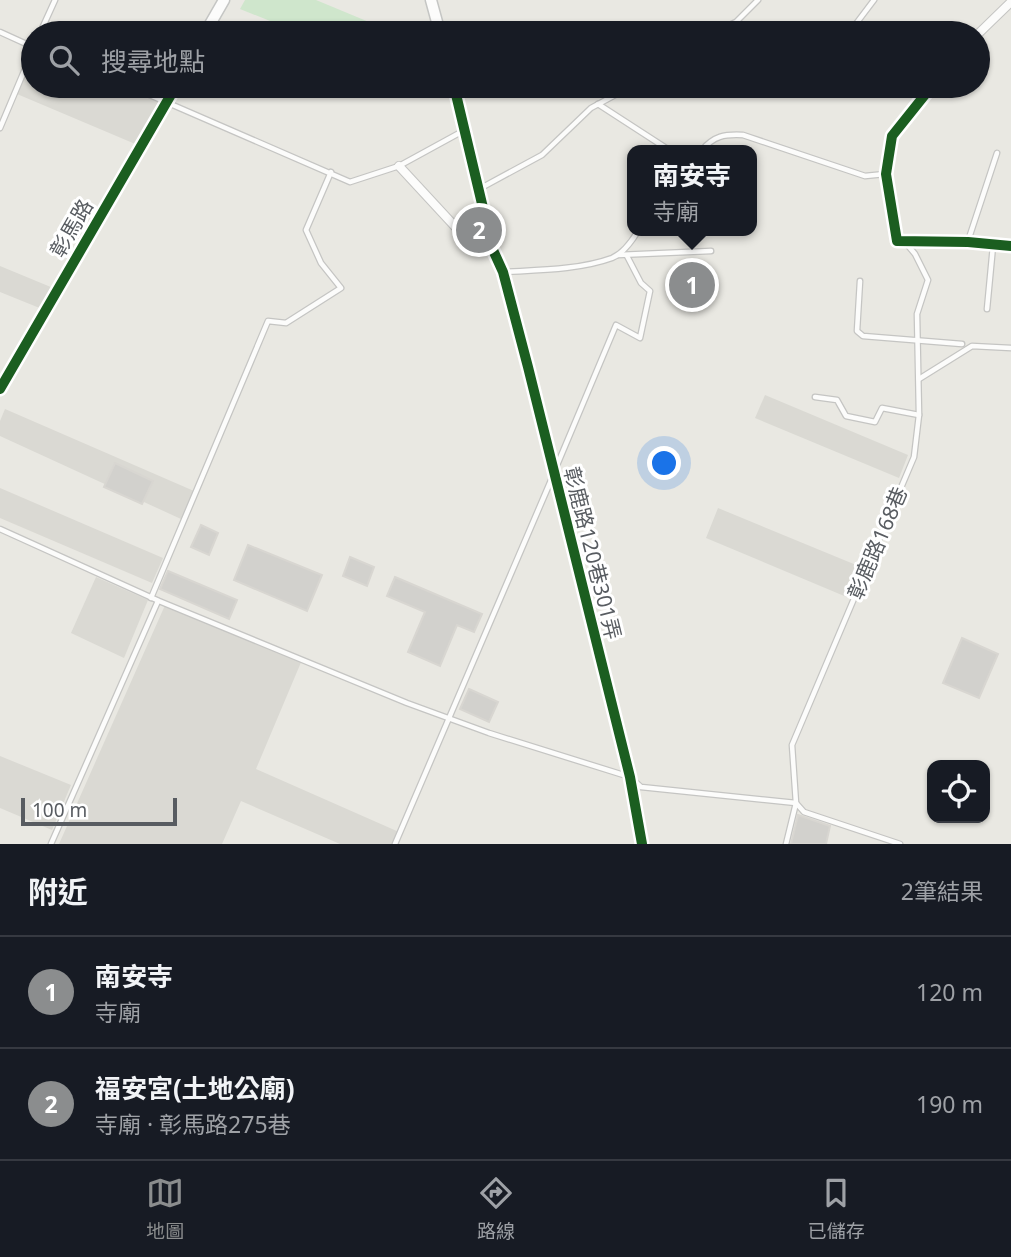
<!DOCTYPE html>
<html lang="zh-TW">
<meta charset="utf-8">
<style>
:root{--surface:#171b24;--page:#242831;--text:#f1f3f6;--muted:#9ea1a6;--line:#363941;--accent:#8b8d8e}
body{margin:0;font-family:"Noto Sans","Noto Sans TC",sans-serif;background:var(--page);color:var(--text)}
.controls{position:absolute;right:21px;bottom:21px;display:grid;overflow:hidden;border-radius:14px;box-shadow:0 2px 5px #0004}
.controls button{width:63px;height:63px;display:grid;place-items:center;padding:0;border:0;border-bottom:2px solid var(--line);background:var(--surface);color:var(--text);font:35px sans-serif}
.scale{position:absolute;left:21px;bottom:18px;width:156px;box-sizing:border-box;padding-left:7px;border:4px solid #585c61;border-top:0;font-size:19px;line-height:24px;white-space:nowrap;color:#585c61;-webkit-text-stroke:5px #fff;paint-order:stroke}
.you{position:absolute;left:665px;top:464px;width:24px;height:24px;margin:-18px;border:5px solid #fff;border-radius:50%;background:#1a73e8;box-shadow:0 0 0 10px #1a73e833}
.badge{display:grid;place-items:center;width:46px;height:46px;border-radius:50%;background:var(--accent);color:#fff;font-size:23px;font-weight:700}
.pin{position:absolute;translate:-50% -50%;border:4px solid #fff;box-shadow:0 2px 7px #0006}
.popup{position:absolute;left:627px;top:145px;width:130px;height:91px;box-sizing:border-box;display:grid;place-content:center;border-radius:14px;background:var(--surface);filter:drop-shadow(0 2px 5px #0005);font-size:23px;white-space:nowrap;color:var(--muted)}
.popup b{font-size:26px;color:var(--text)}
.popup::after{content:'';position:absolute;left:50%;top:100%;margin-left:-14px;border:14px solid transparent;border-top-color:var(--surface)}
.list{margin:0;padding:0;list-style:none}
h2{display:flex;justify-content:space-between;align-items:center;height:91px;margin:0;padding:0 28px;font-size:30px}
h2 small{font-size:23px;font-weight:400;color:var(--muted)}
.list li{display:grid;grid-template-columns:46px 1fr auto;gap:21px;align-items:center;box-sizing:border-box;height:112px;padding:0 28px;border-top:2px solid var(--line)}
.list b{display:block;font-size:26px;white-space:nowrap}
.list p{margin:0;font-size:23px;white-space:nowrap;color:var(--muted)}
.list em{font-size:23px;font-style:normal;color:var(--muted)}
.icon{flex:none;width:38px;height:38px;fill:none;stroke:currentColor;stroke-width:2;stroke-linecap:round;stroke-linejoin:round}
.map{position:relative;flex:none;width:1011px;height:844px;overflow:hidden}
.search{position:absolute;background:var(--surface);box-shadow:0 2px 5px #0004;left:21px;right:21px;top:21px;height:77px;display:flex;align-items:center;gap:18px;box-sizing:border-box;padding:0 24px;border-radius:38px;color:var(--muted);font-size:26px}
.sheet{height:315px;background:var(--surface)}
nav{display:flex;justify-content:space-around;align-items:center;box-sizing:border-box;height:98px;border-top:2px solid var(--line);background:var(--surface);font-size:19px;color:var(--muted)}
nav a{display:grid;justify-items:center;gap:4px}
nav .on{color:var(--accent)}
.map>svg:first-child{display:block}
.industrial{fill:#dad9d3}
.green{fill:#cfe6cc}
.building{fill:#d2d1cd;stroke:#d8d6d1;stroke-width:2}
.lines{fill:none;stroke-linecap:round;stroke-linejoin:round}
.lane-casing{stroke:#c5c5c3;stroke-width:7}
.street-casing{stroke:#c5c5c3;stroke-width:10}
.secondary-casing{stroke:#c5c6c4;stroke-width:13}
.lane{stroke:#fcfcfb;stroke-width:4.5}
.street{stroke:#fcfcfb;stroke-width:8}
.secondary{stroke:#fcfcfb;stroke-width:10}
.cycleway-casing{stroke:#fff;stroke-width:15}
.cycleway{stroke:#1b5e20;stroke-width:10}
.labels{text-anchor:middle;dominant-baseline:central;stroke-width:6;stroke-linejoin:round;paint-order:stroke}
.street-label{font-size:21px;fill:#585c61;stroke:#fff}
</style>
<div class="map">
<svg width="1011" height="844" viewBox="0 0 1011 844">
<rect width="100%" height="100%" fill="#e9e8e2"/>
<g class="industrial">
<path d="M33,55v31h96l36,15 -25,45 -123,-52z"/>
<path d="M0,266l58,24 -11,21 -47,-19z"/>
<path d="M765,395l143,60 -9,23 -144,-60z"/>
<path d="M5,409l189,82 -13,28 -181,-83v-15z"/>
<path d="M0,488l163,70 -11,25 -152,-65z"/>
<path d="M718,508l143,59 -12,31 -143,-60z"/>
<path d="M96,577l52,23 -24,58 -53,-25z"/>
<path d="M166,603l136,57 -46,109 143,63 -5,12h-54l-99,-43 -19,43h-163z"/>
<path d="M0,756l71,29 -19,45 -52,-22z"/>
</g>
<path class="green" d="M245,0h71l77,32 -93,1 -60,-24z"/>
<g class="building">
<path d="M115,463l38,18 -11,23 -38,-17z"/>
<path d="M201,525l17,8 -9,22 -18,-8z"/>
<path d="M248,545l74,30 -15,36 -73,-31z"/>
<path d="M350,557l24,10 -7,19 -24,-10z"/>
<path d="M168,571l69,29 -8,19 -69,-30z"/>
<path d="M395,577l87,37 -8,18 -17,-7 -17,41 -32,-14 17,-40 -38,-16z"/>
<path d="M962,638l36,16 -19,44 -36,-15z"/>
<path d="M469,689l29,13 -9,20 -29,-13z"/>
<path d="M798,815l32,11 -4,18h-35z"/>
</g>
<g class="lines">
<defs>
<g id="lane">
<path d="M0,32l33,15"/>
<path d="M40,33l15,-33"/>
<path d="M712,33l24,-11 22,-22"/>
<path d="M849,33l25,-33"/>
<path d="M129,86l221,96 49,-16 64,-35"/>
<path d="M908,86l15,9"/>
<path d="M598,104l71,46"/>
<path d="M0,128l33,-78"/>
<path d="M702,150c12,-14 22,-16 41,-15l122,41 20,-2"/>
<path d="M481,188l61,-33 49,-47 41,-22"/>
<path d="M968,241l29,-88"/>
<path d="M618,255l93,-4"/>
<path d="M503,272c34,-2 76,-2 109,-14 12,-5 20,-17 26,-27"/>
<path d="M860,281l-3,50 6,5 99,8"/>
<path d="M987,309l6,-63"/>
<path d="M919,379l53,-33 39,2"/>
<path d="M815,397l22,3 9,16 29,6 7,-14 37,7"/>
<path d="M555,470l61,-145 24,13 10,-47 -9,-8 -14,-27"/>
<path d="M0,529l159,72 248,102 82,30 141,44 11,10 155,16 8,9 96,32"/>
<path d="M151,598l117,-277 18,2 55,-35 -20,-25 -15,-33 25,-58"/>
<path d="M51,844l107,-243"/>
<path d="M395,844l157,-366"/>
<path d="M786,844l10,-41 -4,-58 122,-288 5,-42 -2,-101 11,-34 -13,-26 -10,-12"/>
</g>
<g id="street">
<path d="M978,34l33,-32"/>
<path d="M932,86l-40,50 -6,38 11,67 71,1 43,4"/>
<path d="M399,166l74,80 20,4"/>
</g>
<g id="secondary">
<path d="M431,0l9,33"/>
<path d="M205,33l19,-33"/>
<path d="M454,86l39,164 10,22 25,95 102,410 12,67"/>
<path d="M0,389l176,-303"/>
</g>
</defs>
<use href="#lane" class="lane-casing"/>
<use href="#street" class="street-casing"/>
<use href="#secondary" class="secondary-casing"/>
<use href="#lane" class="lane"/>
<use href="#street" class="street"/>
<use href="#secondary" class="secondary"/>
<defs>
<g id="cycleway">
<path d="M454,86l39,164 10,22 25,95 102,410 12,67"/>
<path d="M932,86l-40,50 -6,38 11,67 71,1 43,4"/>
<path d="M0,389l176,-303"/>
</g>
</defs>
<use href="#cycleway" class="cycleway-casing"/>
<use href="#cycleway" class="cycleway"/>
</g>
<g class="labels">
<g class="street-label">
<text transform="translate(71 228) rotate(-60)">彰馬路</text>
<text transform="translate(877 543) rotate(-67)">彰鹿路168巷</text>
<text transform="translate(593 553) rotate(76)">彰鹿路120巷301弄</text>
</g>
</g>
</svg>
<div class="controls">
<button><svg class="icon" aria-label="locate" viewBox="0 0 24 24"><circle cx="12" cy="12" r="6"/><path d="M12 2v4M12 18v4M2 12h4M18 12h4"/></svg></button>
</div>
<div class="scale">100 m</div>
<div class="you"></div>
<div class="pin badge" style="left:692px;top:285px">1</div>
<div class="popup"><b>南安寺</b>寺廟</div>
<div class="pin badge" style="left:479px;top:230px">2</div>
<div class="search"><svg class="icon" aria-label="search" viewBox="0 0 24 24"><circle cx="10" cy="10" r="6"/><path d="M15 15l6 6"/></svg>搜尋地點</div>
</div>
<section class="sheet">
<h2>附近<small>2筆結果</small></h2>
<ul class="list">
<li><span class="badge">1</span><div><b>南安寺</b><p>寺廟</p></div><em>120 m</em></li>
<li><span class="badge">2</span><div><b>福安宮(土地公廟)</b><p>寺廟 · 彰馬路275巷</p></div><em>190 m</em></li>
</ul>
</section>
<nav>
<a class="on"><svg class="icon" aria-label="map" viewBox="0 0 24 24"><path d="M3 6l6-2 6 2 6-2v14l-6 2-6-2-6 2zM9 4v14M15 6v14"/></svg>地圖</a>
<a><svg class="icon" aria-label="directions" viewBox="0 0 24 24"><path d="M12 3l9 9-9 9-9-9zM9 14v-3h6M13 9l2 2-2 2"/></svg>路線</a>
<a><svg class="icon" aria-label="saved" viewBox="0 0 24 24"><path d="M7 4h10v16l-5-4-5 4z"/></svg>已儲存</a>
</nav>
